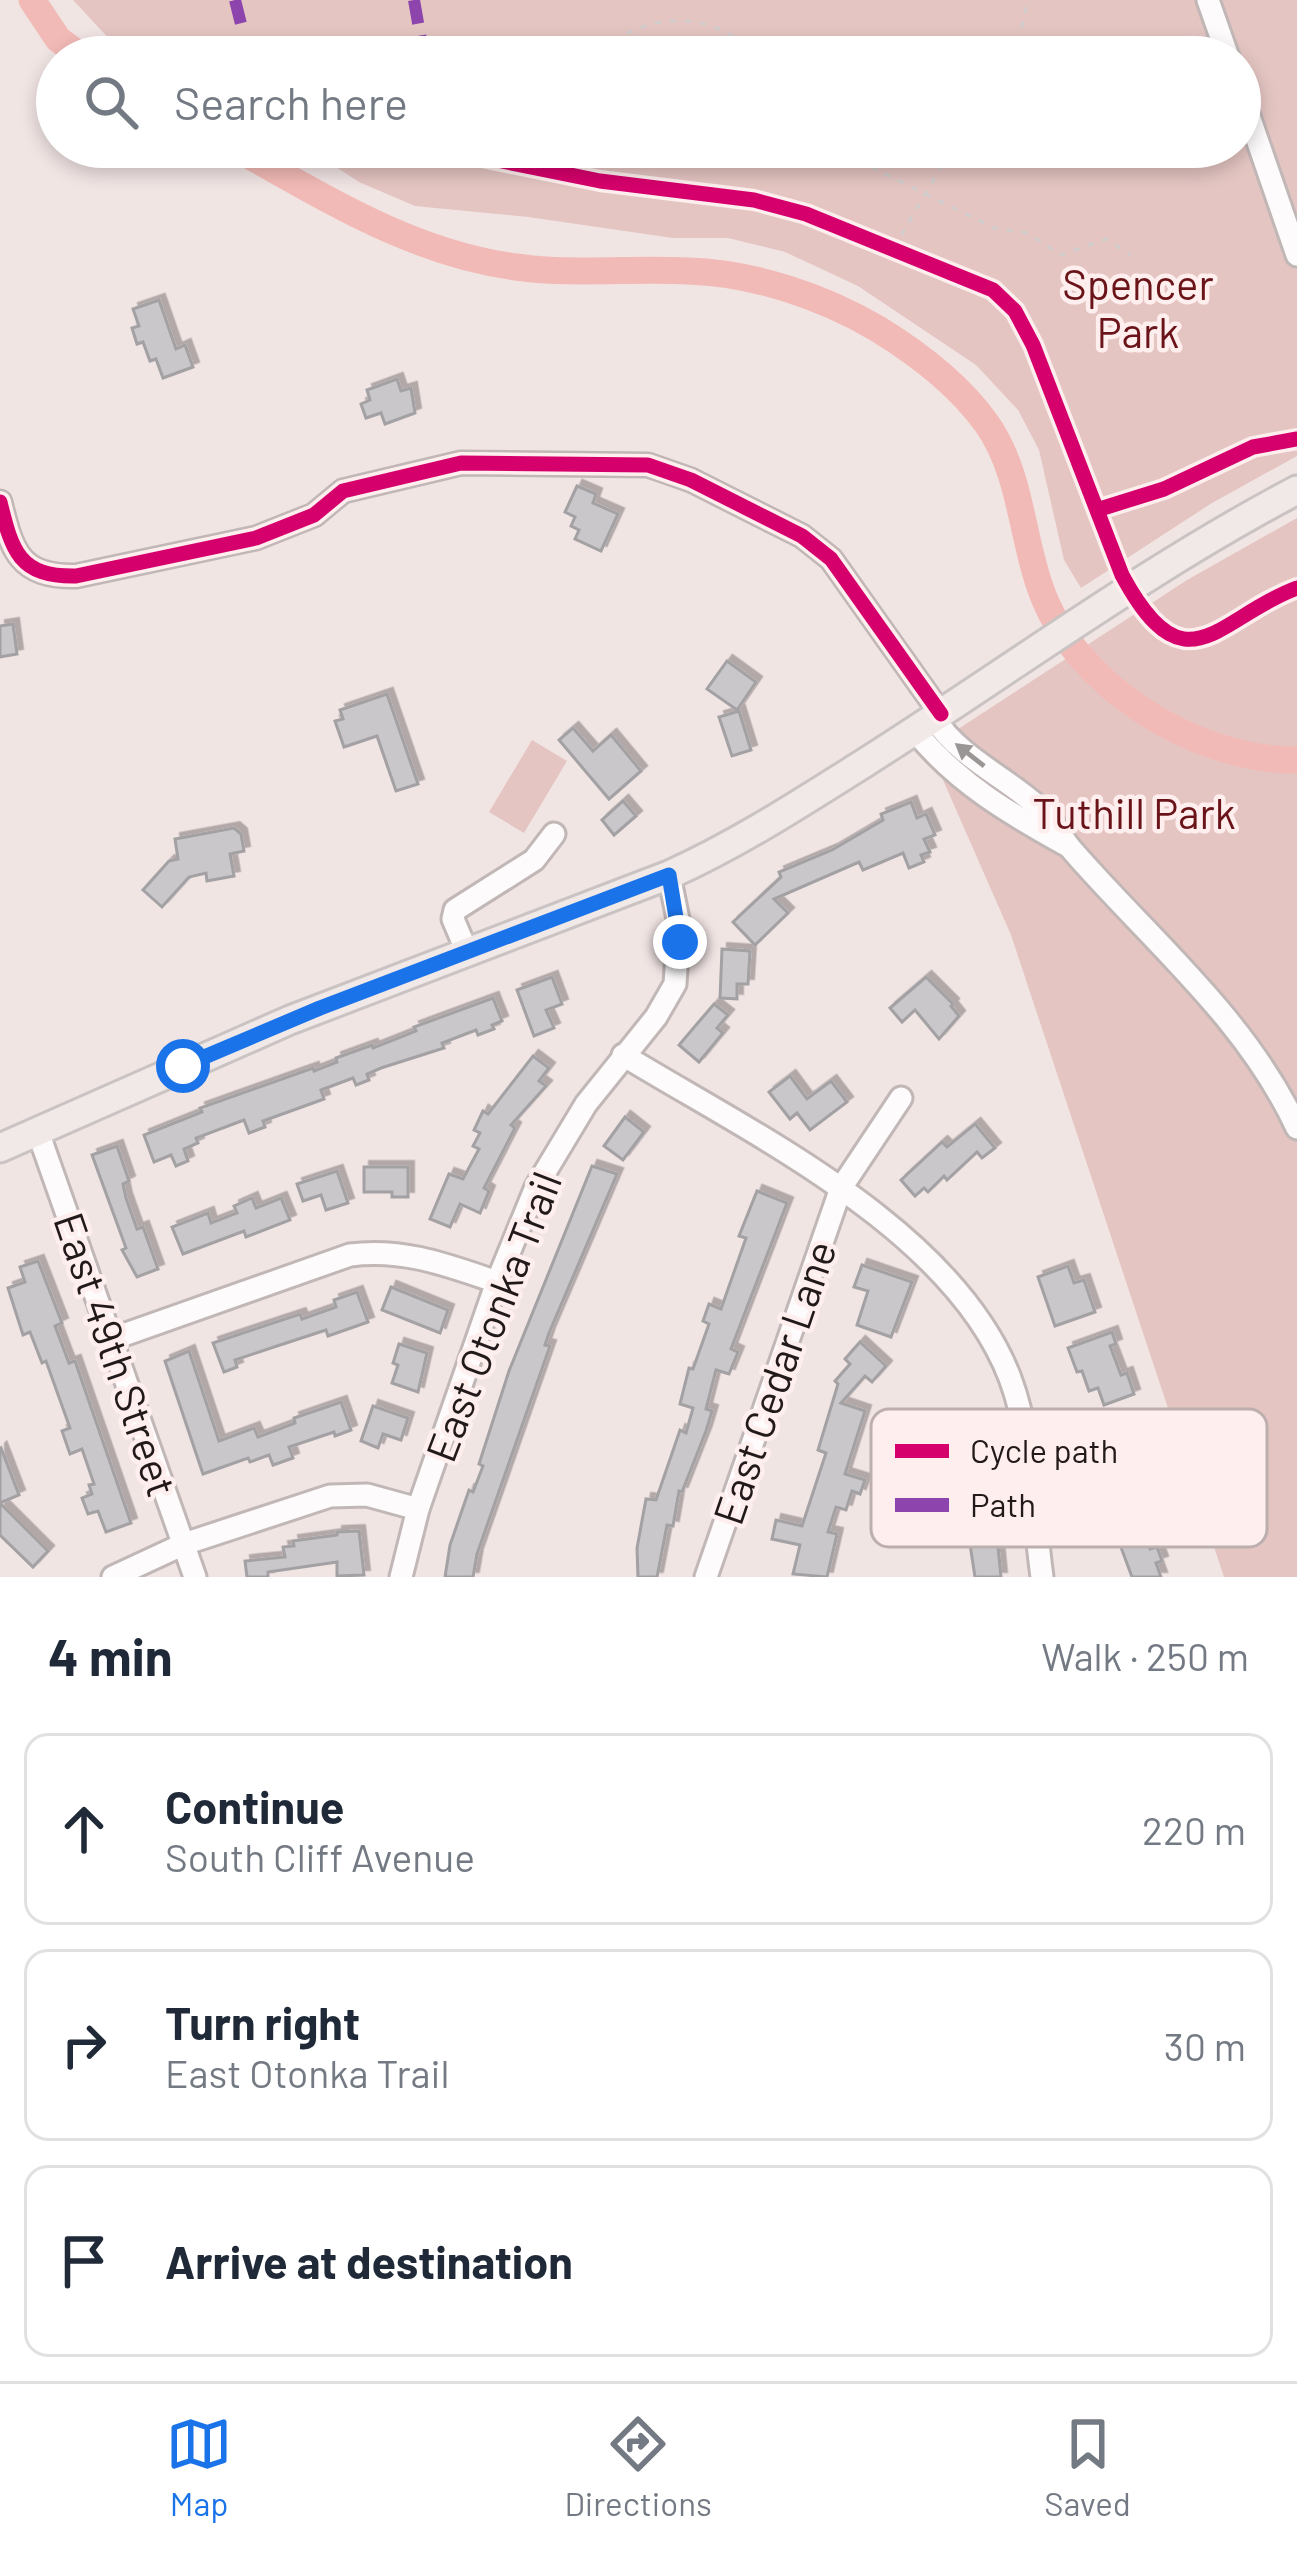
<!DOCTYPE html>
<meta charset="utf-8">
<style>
:root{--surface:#fff;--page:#f2f2f3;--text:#1f2937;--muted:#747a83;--line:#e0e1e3;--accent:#1a73e8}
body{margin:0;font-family:Barlow,sans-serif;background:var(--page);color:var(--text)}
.stop{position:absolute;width:36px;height:36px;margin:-27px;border:9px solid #1a73e8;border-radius:50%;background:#fff}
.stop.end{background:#1a73e8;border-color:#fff;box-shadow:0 3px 12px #0008}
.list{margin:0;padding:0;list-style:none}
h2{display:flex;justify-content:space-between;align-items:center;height:156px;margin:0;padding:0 48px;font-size:51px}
h2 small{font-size:39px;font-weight:400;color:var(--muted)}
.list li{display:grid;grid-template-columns:78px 1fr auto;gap:36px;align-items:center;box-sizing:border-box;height:192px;margin:0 24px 24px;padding:0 24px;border:3px solid var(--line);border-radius:24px}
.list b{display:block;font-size:45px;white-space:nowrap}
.list p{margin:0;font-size:39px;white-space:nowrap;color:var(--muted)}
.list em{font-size:39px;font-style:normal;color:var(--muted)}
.icon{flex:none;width:66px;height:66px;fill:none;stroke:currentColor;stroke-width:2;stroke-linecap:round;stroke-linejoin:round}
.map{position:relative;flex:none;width:1297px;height:1577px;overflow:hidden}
.search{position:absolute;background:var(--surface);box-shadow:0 6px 18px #0003;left:36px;right:36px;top:36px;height:132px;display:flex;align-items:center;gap:30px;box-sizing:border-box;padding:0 42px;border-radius:66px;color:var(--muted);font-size:45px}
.sheet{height:804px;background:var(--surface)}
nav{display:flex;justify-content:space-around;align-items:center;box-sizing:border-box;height:168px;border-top:3px solid var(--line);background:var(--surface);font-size:33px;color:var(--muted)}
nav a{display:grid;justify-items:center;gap:6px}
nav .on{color:var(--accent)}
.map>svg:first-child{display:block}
.green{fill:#e4c5c2}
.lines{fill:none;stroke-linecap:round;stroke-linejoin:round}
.river{stroke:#f2bab6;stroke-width:27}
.building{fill:#c9c7c9;stroke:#a3a1a3;stroke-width:3;filter:url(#shadow)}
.minor-casing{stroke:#c1b7b6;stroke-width:27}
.major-casing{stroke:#cac3c3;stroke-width:33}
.path{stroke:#d1cdcd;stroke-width:3;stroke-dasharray:6 9;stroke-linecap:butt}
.minor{stroke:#fdfbfb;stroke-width:21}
.major{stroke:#f0e9e8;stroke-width:27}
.quiet{stroke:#8e44ad;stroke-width:12;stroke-dasharray:24 12;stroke-linecap:butt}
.cycleway-casing{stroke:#feefee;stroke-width:22}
.cycleway{stroke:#d6006c;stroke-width:15}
.oneway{fill:#9a9696}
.route{stroke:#1a73e8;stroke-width:15}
.labels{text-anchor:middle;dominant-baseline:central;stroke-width:9;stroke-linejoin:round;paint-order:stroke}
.park-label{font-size:42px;fill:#6a1419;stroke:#feefee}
.street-label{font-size:42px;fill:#221a1a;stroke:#feefee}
.key{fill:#feefee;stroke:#bcafae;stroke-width:3}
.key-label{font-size:33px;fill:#221a1a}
</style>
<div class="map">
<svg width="1297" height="1577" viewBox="0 0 1297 1577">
<defs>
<filter id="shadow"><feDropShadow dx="5.5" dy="-5.5" stdDeviation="0" flood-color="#0004"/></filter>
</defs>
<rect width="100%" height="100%" fill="#f1e5e4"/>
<g class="green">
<path d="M73,0h1224v456l-85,47 -131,85 -17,-28 -25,-110 -21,-40 -42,-45 -118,-79 -73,-34 -57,-14h-55l-145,-21 -113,-11 -56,-24 -54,-35h935v-90h-1100l-27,-14z"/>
<path d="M1297,518v1059h-73l-213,-642 -82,-187 258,-168z"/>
<path d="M532,740l35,21 -43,72 -35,-21z"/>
</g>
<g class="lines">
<g class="river">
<path d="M32,0l26,39 24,18"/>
<path d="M234,147c90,50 177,106 282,120 57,8 115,1 172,4 65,2 134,25 190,58 39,24 82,57 109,95 34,49 34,109 53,163 33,98 155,174 257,173"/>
</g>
</g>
<g class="building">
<path d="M159,300l17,49 9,-4 8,22 -30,11 -7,-19 -6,2 -7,-19 -6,2 -5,-16 7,-2 -6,-17z"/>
<path d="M397,379l4,12 10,-3 4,25 -30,11 -4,-11 -15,5 -5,-14 9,-4 -3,-10z"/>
<path d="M577,486l19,8 -3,9 25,11 -17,37 -26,-12 4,-9 -8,-4 4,-9 -10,-5z"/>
<path d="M13,624l4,30 -17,3v-31z"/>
<path d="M727,661l29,21 -19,28 -30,-21z"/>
<path d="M387,694l31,90 -22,7 -19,-55 -33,11 -9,-26 8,-2 -3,-9z"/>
<path d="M739,711l12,39 -19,6 -13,-39z"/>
<path d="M573,728l20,23 18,-16 30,36 -32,28 -50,-59z"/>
<path d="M623,801l13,15 -22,19 -12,-15z"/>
<path d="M911,802l6,16 9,-4 9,21 -11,4 6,13 -9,3 3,7 -15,6 -6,-15 -40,17 -4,-8 -85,37 14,14 -33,32 -22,-23 48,-45 -2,-5 53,-22 51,-30 -2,-6z"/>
<path d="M234,828l7,6 3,17 -14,3 4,22 -27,5 -1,-8 -17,4 -27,30 -19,-17 26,-29 9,-2 -3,-20z"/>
<path d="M722,949l28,2 -2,33h-11v15l-17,-1z"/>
<path d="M552,977l10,27 -16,6 8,18 -20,8 -17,-46z"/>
<path d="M926,977l27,27 -2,2 8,10 -20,23 -24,-29 -13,12 -12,-14z"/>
<path d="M493,998l9,23 -10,4 2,4 -16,6 -2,-5 -34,13 2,5 -63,20 -14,6 2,6 -13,5 -3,-7 -32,12 3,9 -61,22 2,6 -16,6 -5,-13 -48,18 2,5 -14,6 4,12 -12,5 -5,-11 -17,7 -10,-27 58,-23 -2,-4 113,-40 1,3 23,-9 -1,-4 36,-13 1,3 43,-17 -2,-4z"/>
<path d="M714,1004l14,11 -11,13 6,5 -24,29 -20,-17z"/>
<path d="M533,1056l16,12 -10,13 7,5 -35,39 4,3 -31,60 5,3 -9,22 -20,-9 -10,23 -20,-8 19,-45 14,5 16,-30 -6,-3 7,-13 -6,-3 9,-19 5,3z"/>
<path d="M790,1076l17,23 24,-18 16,21 -37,28 -13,-17 -7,6 -21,-27z"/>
<path d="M625,1117l19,15 -21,28 -19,-14z"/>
<path d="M975,1124l20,24 -13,10 -5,-6 -30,28 -3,-4 -16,16 -4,-4 -9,8 -14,-16 41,-38 5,5z"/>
<path d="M117,1146l12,35 -6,3 3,14 11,31 6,-2 15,42 -21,8 -15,-27 4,-2 -34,-93z"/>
<path d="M592,1166l25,8 -68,159 -4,12 5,1 -73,208 -4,23h-28l5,-32 19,-55 4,2 10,-26 -4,-2 30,-93z"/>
<path d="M364,1167h44v30h-16v-5h-28z"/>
<path d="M337,1171l11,32 -22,7 -5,-15 -18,6 -6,-17z"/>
<path d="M757,1191l30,12 -56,146 7,3 -9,22 -13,-4 -10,39 6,2 -6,20 -24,61 -3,-1 -6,35 -6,-1 -10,52h-19l-1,-29 9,-49 10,1 24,-70 6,3 7,-25 -13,-4 9,-36 4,1 16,-45 -6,-3 6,-17 12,5 25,-71 -7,-2z"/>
<path d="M252,1198l4,10 25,-10 9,22 -44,17 -2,-6 -61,23 -11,-27 36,-14 3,10 26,-10 -3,-7z"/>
<path d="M38,1261l24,62 -7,3 14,37 6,-2 56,162 -25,9 -8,-21 -10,3 -6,-16 10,-4 -3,-9 5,-1 -12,-35 -12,5 -8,-23 8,-3 -24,-67 -4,2 -12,-31 -7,3 -15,-47 17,-6 -5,-15z"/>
<path d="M862,1265l50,17 -21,55 -34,-12 11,-34 -14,-4z"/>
<path d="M1068,1266l6,17 10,-3 11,32 -40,14 -17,-49z"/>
<path d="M391,1287l57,23 -8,23 -58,-23z"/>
<path d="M357,1292l11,30 -40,14 -2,-6 -52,17 -39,13 2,7 -13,5 -11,-29 87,-29 2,5 34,-12 -2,-7z"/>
<path d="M1112,1332l4,12 -6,2 11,29 6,-2 7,21 -30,11 -6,-17 -9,3 -7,-20 -5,1 -9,-24z"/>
<path d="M860,1342l26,24 -14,16 -7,-6 -24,27 24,8 -20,63 20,6 -5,14 -8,-3 -6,19 -10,-3 -8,25 9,2 -10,43 -34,-3 7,-29 -28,-6 4,-19 26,6 24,-73 -8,-3 20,-66 -3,-3 15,-17 -5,-5z"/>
<path d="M399,1344l28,9 -9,39 -26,-9 6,-18 -5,-2z"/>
<path d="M189,1351l30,90 35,-13 4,9 37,-14 -1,-5 47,-16 10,28 -16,6 -1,-4 -45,15 4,11 -20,7 -4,-10 -19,7 -2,-4 -45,16 -38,-113z"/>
<path d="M373,1406l35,12 -7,22 -18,-6 -5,14 -17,-7z"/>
<path d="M1,1448l18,47 -19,8v-54z"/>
<path d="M0,1503l48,48 -15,16 -33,-32z"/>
<path d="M996,1527l5,50h-26l-7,-46z"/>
<path d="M359,1531l5,44 -27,1v-14l-69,10v5h-21l-2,-16 40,-4 -2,-10 11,-1 -1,-5 44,-6v-3z"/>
<path d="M1144,1533l6,16 7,-2 5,14 -6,2 5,14h-29l-13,-35z"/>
</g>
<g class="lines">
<defs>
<g id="minor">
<path d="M1208,0l20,57"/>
<path d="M1240,90l57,165"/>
<path d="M0,502c12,49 19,75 76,74l180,-38 58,-23 29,-24 118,-28 187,2 43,15 111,56 29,23 110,155"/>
<path d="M934,718c27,42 77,61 111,95 11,11 17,26 27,37 78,90 174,168 225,278"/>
<path d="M915,731c42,52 95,83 153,115"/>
<path d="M467,952l-14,-33 2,-9 79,-50 20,-26"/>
<path d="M623,1055c129,79 330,174 387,323 23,61 23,135 32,199"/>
<path d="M38,1132l157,445"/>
<path d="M112,1339l238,-84c53,-7 97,10 147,27"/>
<path d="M113,1577l71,-33 146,-48 37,-1 51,14"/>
<path d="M401,1577l17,-68 79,-227 39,-95 50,-83 70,-87 19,-33 4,-60 -10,-49"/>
<path d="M706,1577l135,-389 60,-90"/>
</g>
<path id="major" d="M0,1148l290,-128 379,-145c69,-31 132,-72 197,-113 143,-91 281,-193 431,-272"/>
</defs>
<use href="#minor" class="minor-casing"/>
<use href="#major" class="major-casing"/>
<g class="path">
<path d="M602,50c47,-40 114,-40 155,7"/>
<path d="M1015,57l13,-57"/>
<path d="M1086,57l21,-14"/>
<path d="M831,147l163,81 34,5 32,22 47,-16 23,16"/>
<path d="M894,248l58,-101"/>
</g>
<use href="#minor" class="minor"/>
<use href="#major" class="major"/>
<g class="quiet">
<path d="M235,0l6,24"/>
<path d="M414,0l10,57"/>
</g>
<defs>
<g id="cycleway">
<path d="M433,147l167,34 154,19 52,14 187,76 22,21 18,34 89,230c64,119 96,42 175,13"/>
<path d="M0,502c12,49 19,75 76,74l180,-38 58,-23 29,-24 118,-28 187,2 43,15 111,56 29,23 110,155"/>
<path d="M1100,509l64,-20 89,-42 44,-8"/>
</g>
</defs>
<use href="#cycleway" class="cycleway-casing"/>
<use href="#cycleway" class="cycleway"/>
</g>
<defs><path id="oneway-solid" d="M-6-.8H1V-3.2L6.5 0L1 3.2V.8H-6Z" transform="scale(3)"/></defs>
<use class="oneway" href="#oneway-solid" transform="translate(970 755) rotate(-142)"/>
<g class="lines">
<path class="route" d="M183,1066l137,-58 349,-133 11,67"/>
</g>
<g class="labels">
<g class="park-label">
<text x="1138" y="283">Spencer<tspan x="1138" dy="48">Park</tspan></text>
<text x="1134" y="812">Tuthill Park</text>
</g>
<g class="street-label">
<text transform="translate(492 1316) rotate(-69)">East Otonka Trail</text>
<text transform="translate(117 1354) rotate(71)">East 49th Street</text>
<text transform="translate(773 1382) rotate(-71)">East Cedar Lane</text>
</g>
</g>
<rect x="871" y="1409" width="396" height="138" rx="18" class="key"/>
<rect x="895" y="1444" width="54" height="14" fill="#d6006c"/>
<rect x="895" y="1498" width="54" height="14" fill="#8e44ad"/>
<g class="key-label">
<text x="970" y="1463">Cycle path</text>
<text x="970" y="1517">Path</text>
</g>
</svg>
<div class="stop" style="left:183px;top:1066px"></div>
<div class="stop end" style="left:680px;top:942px"></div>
<div class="search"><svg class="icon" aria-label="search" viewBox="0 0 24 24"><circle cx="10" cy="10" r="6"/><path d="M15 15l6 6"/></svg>Search here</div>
</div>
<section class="sheet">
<h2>4 min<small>Walk · 250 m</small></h2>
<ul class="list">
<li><svg class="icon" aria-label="ahead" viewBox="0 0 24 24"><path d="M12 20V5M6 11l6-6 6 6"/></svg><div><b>Continue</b><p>South Cliff Avenue</p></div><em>220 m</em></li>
<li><svg class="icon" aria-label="right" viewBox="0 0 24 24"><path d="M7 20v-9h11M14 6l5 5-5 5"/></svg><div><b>Turn right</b><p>East Otonka Trail</p></div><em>30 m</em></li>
<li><svg class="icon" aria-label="arrive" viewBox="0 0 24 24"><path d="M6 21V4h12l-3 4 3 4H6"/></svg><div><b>Arrive at destination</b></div></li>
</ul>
</section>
<nav>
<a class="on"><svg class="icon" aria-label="map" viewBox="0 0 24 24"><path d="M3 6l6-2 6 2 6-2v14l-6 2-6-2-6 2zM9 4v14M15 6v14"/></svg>Map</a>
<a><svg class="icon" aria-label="directions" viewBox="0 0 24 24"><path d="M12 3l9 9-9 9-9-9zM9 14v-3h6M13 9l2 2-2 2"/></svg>Directions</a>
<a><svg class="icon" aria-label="saved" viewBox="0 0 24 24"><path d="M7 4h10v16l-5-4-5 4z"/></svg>Saved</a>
</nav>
